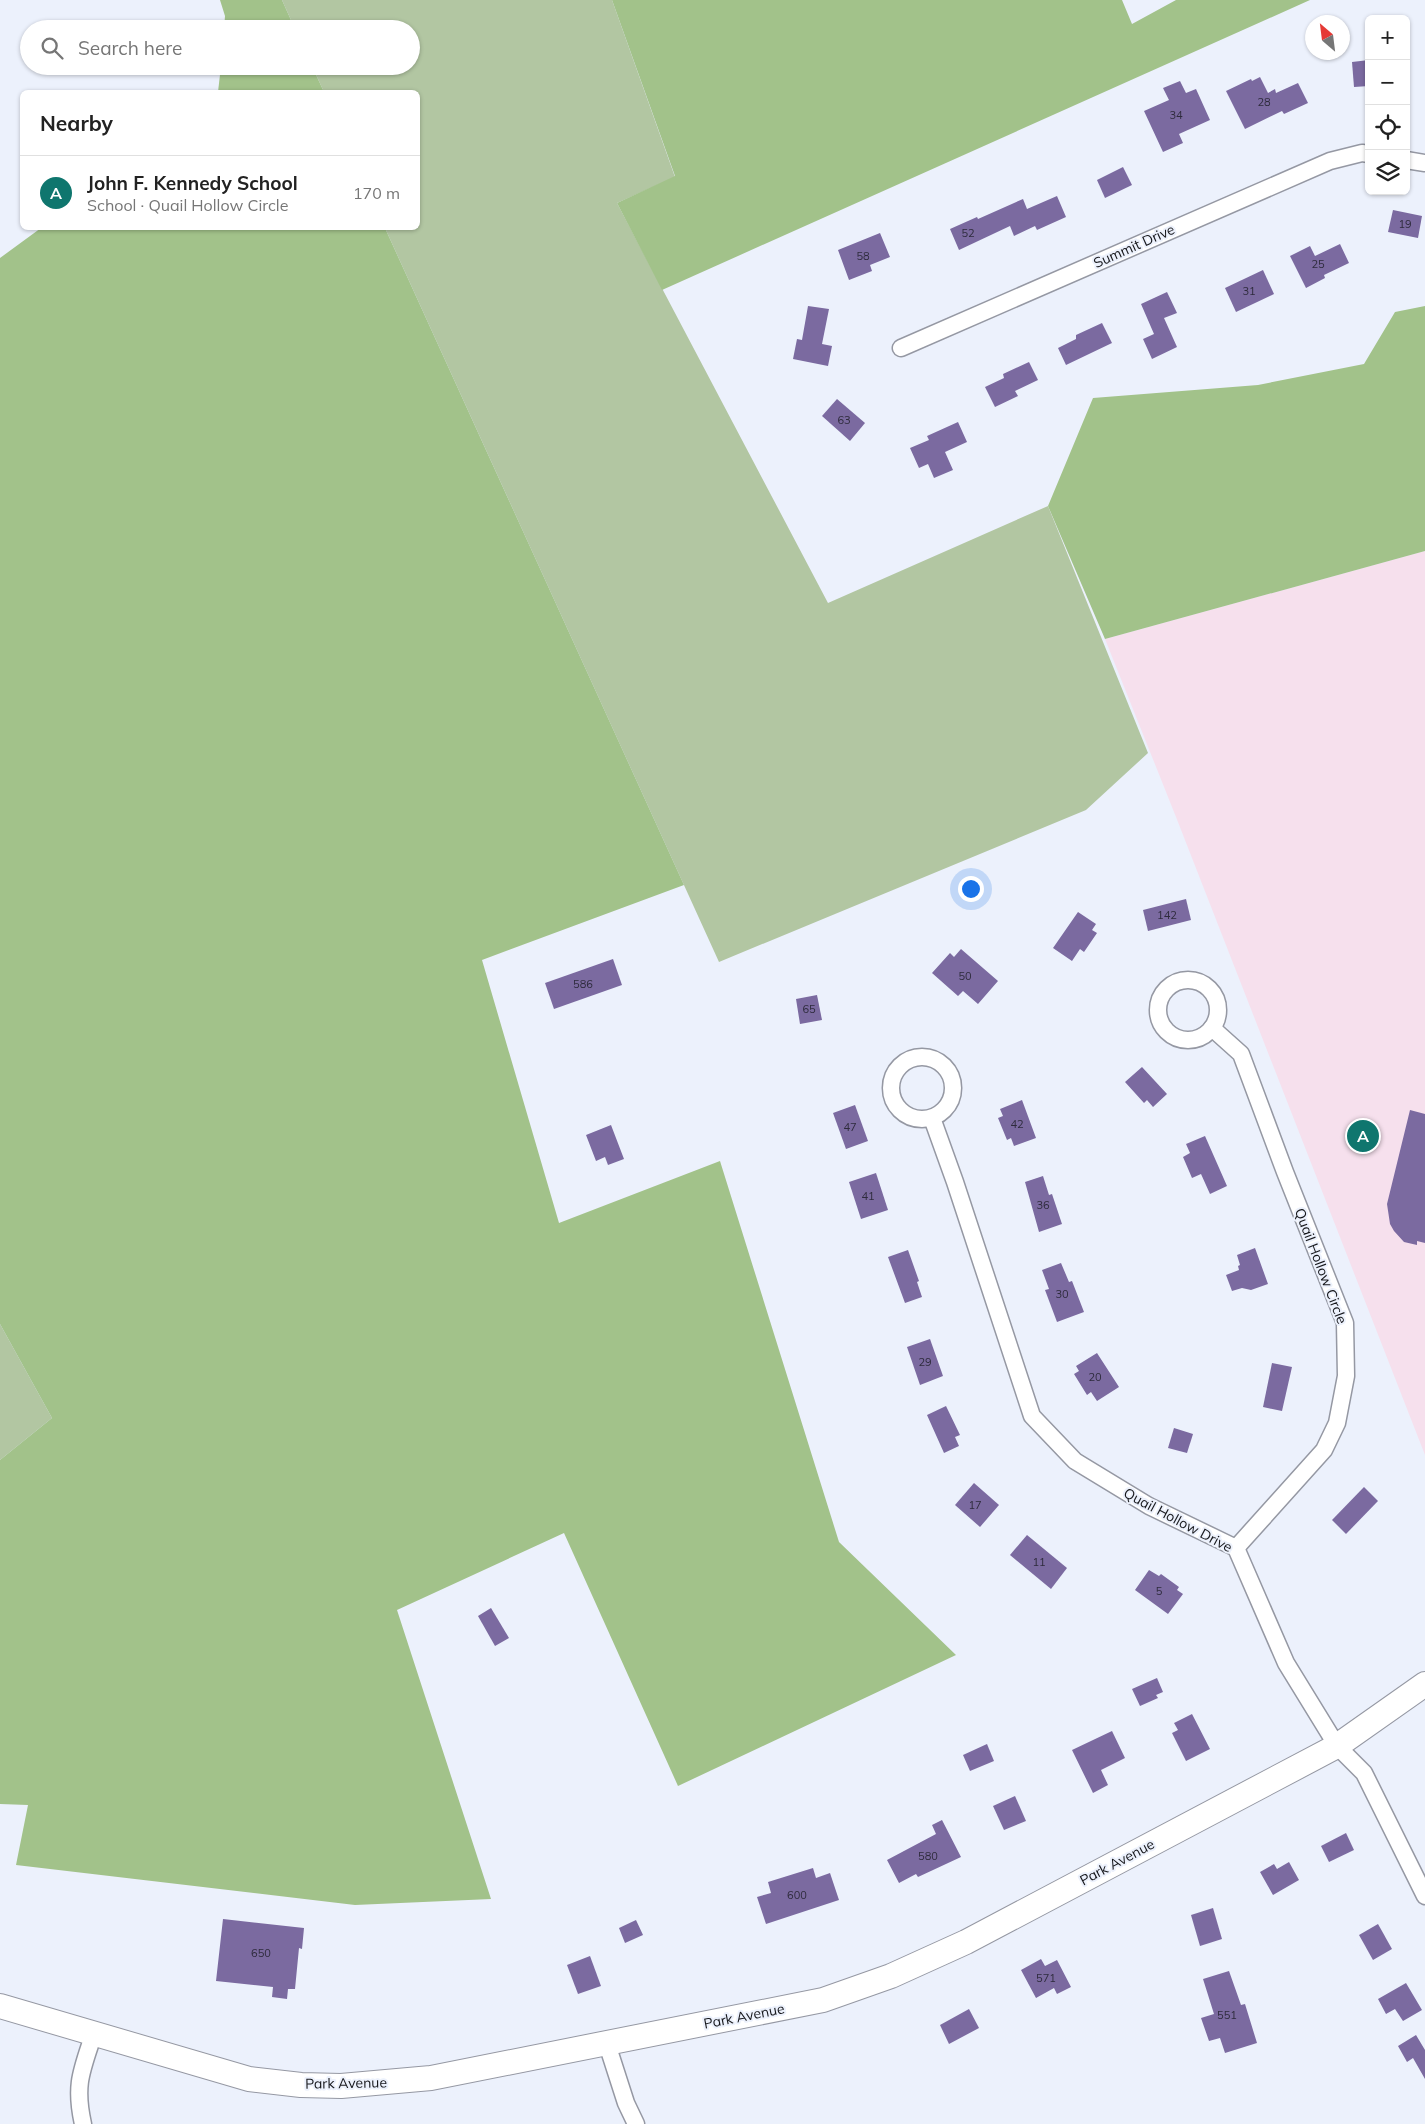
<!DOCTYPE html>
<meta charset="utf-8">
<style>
:root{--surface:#fff;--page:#f2f2f2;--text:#222;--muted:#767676;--line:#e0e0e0;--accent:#0f766e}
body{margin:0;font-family:Mulish,sans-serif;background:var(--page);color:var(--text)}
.controls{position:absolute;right:15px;top:15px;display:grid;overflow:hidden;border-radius:8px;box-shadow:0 1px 4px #0004}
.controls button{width:45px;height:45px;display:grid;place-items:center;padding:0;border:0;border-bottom:1px solid var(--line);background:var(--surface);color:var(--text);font:25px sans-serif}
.compass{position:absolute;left:1305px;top:15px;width:45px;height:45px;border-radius:50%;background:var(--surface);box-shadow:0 1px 4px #0004;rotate:332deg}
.you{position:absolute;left:970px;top:888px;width:18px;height:18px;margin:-12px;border:4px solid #fff;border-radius:50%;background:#1a73e8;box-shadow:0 0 0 8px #1a73e833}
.badge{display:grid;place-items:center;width:32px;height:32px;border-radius:50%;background:var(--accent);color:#fff;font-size:16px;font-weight:700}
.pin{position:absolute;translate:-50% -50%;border:2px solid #fff;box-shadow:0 1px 5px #0006}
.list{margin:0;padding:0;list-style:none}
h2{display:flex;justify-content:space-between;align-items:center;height:65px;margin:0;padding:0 20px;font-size:21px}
h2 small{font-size:16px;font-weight:400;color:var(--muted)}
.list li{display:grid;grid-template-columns:32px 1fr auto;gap:15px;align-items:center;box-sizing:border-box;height:75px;padding:0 20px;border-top:1px solid var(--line)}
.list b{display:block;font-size:19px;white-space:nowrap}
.list p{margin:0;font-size:16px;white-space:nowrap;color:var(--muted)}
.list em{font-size:16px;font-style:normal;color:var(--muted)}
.icon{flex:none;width:28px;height:28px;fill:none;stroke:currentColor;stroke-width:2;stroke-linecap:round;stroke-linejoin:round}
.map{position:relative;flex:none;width:1425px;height:2124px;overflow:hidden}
.search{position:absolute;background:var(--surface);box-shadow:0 1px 4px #0004;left:20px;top:20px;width:400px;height:55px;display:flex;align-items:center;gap:12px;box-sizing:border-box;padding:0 18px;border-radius:28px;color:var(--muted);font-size:19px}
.panel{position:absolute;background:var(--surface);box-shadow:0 1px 4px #0004;left:20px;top:90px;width:400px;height:140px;border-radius:8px}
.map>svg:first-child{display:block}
.education{fill:#f6e0ed}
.green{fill:#b2c6a2}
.forest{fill:#a2c28a}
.building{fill:#7b6aa0}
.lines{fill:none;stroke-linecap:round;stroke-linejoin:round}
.street-casing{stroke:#9598a3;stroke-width:19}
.secondary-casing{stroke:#9598a3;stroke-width:26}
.street{stroke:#fff;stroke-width:16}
.secondary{stroke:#fff;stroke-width:24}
.labels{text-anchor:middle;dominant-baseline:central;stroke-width:4;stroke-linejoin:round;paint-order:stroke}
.number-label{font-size:11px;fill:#2e2b3c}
.street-label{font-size:14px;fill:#15161a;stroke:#ecf1fc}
</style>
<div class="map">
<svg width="1425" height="2124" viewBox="0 0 1425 2124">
<rect width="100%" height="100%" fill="#ecf1fc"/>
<path class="education" d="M1425,551v904l-249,-638 -71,-178z"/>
<g class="green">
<path d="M282,0h330l63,177 -58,26 211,400 220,-97 100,247 -62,57 -367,152 -334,-734h33v-136h-94l-12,-26h99v-37h-116z"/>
<path d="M0,1324l52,94 -52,42z"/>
</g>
<g class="forest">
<path d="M220,0h62l13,29h-71l1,-13z"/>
<path d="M612,0h510l10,24 44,-24h134l-648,290 -45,-87 58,-27z"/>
<path d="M221,66h91l12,26h-106z"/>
<path d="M41,228h344l299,657 -202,75 77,263 161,-62 119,381 117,113 -278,131 -114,-253 -167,77 94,289 -136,6 -339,-40 12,-60 -28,-1v-344l52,-42 -52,-94v-1066z"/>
<path d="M1425,306v245l-320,88 -57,-133 45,-108 165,-13 106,-21 31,-52z"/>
</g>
<g class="building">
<path d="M1369,60v26l-15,1 -2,-25z"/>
<path d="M1260,77l8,16 7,-4 1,4 22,-10 10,20 -24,11 -2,-3 -37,18 -19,-38 25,-12 1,2z"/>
<path d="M1180,81l6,12 10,-4 14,31 -31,14 4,9 -20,9 -19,-41 25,-11 -6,-12z"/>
<path d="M1123,167l9,18 -27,13 -8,-18z"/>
<path d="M1057,196l9,21 -29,13 -2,-4 -21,10 -4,-10 -51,24 -9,-21 27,-12 1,2 45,-20 4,10z"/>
<path d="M1393,210l29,6 -4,22 -30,-6z"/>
<path d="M880,233l10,24 -20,8 2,6 -23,9 -11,-30z"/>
<path d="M1340,244l9,19 -25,12 1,3 -19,10 -16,-32 20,-10 5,10z"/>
<path d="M1263,270l11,24 -38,18 -11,-24z"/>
<path d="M1167,292l10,21 -13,5 13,29 -25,12 -9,-20 11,-5 -13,-30z"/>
<path d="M808,306l21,3 -7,35 10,2 -4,20 -35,-7 4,-20 5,1z"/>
<path d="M1102,323l10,20 -46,22 -8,-17 18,-9v-4z"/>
<path d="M1029,362l9,18 -23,11 3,5 -23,11 -10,-20 19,-9 -1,-4z"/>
<path d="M837,399l28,24 -15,18 -28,-25z"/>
<path d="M958,422l9,20 -22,10 8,18 -19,8 -6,-14 -9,4 -9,-20 19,-8 -2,-4z"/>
<path d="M1186,899l5,21 -43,11 -5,-21z"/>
<path d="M1078,912l18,12 -4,6 5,3 -13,19 -4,-3 -8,12 -19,-13z"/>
<path d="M961,949l37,32 -20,23 -15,-13 -5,5 -26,-23 18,-20 4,4z"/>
<path d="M613,959l9,26 -68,24 -9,-26z"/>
<path d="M817,995l5,25 -22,4 -4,-25z"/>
<path d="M1142,1067l25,27 -14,13 -6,-7 -3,3 -19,-21z"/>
<path d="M1022,1100l14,38 -22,8 -3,-8 -4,2 -9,-22 5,-2 -3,-7z"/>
<path d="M855,1105l13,36 -22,8 -13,-36z"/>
<path d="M1410,1110l15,4v129l-8,-2v4l-13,-3 -10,-11 -4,-7 -3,-20z"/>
<path d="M611,1125l13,34 -16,6 -3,-8 -9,4 -10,-26z"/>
<path d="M1205,1136l22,50 -17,8 -9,-20 -9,4 -9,-21 7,-4 -4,-9z"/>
<path d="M876,1173l12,37 -27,9 -12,-37z"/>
<path d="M1043,1176l6,19 3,-1 10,30 -23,8 -14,-50z"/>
<path d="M1255,1248l13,36 -17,6 -9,-2 -10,3 -6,-16 13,-5 -1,-4 2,-1 -3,-10z"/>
<path d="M908,1250l11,31 -2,1 5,15 -17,6 -17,-46z"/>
<path d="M1061,1263l8,19 3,-1 12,31 -27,10 -12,-32 4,-1 -7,-19z"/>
<path d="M930,1339l13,37 -23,9 -13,-38z"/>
<path d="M1097,1353l22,34 -22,14 -6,-9 -4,3 -13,-21 5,-3 -3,-5z"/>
<path d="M1272,1363l20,4 -10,44 -19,-4z"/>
<path d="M946,1406l14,29 -5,2 4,9 -15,7 -17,-38z"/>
<path d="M1174,1428l19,6 -6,19 -19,-5z"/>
<path d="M974,1483l25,22 -19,22 -25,-22z"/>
<path d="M1364,1487l14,14 -32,33 -14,-14z"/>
<path d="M1027,1535l40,33 -16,21 -41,-34z"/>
<path d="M1149,1570l10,6 2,-2 18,13 -2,3 6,4 -15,20 -33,-24z"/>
<path d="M491,1608l18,30 -14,8 -17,-30z"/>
<path d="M1157,1678l6,14 -7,3 2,3 -18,8 -8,-17z"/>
<path d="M1192,1714l18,35 -24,12 -14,-28 6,-3 -4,-7z"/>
<path d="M1112,1731l13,27 -24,12 7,15 -15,8 -21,-43z"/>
<path d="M987,1744l7,17 -24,10 -7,-16z"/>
<path d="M1015,1796l11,25 -22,9 -11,-24z"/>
<path d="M942,1820l19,37 -43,20 -2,-3 -17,9 -12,-23 49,-26 -4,-9z"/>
<path d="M1346,1833l8,17 -25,12 -8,-16z"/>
<path d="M1289,1862l10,18 -26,15 -13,-23 14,-8 3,5z"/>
<path d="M813,1868l3,10 14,-5 9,27 -73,24 -9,-27 14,-4 -3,-11z"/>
<path d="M1213,1908l9,31 -22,7 -9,-31z"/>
<path d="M223,1919l81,9 -2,21 -3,-1 -4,41h-7l-1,10 -15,-2 1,-10 -57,-6z"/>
<path d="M636,1920l7,15 -18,8 -6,-15z"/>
<path d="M1378,1924l14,25 -19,11 -14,-25z"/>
<path d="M590,1956l11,30 -23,8 -11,-29z"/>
<path d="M1041,1959l4,7 12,-6 14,27 -14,7 -3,-6 -18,10 -15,-28z"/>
<path d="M1229,1971l12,34 4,-1 12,39 -32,10 -5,-15 -11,3 -8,-23 13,-4 -11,-35z"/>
<path d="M1406,1983l16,27 -19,11 -8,-12 -9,5 -8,-15z"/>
<path d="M969,2009l10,19 -30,16 -9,-19z"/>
<path d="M1416,2035l9,15v29l-12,-21 -6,4 -9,-16z"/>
</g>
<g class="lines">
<defs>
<g id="street">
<path d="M1406,160l19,3"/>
<path d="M901,348l429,-187 32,-8 7,1"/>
<circle cx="1188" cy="1010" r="30"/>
<path d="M1212,1028l29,26 44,118 60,151 1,53 -9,47 -13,27 -88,98"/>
<circle cx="922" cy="1088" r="31"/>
<path d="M932,1118l23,64 77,234 43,45 74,45 87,42 50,115 51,83 27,27 61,123"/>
<path d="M607,2044l19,59 10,21"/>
<path d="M83,2124c-9,-40 -1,-54 11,-91"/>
</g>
<path id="secondary" d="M0,2006l249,73 52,6 40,1 90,-8 392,-78 68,-24 75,-34 371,-196 88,-62"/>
</defs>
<use href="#street" class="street-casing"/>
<use href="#secondary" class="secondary-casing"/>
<use href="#street" class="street"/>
<use href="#secondary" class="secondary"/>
</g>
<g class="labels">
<g class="number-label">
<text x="1264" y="102">28</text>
<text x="1176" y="115">34</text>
<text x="1405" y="224">19</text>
<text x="968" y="233">52</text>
<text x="863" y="256">58</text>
<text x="1318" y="264">25</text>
<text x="1249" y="291">31</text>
<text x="844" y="420">63</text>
<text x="1167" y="915">142</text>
<text x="965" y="976">50</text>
<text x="583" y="984">586</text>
<text x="809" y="1009">65</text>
<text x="1017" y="1124">42</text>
<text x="850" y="1127">47</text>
<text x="868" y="1196">41</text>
<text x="1043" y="1205">36</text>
<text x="1062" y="1294">30</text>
<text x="925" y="1362">29</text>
<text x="1095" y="1377">20</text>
<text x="975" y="1505">17</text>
<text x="1039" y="1562">11</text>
<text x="1159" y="1591">5</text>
<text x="928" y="1856">580</text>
<text x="797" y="1895">600</text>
<text x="261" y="1953">650</text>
<text x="1046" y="1978">571</text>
<text x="1227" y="2015">551</text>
</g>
<g class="street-label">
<text transform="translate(1134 246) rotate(-24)">Summit Drive</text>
<text transform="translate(1321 1266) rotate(69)">Quail Hollow Circle</text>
<text transform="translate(1178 1520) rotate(28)">Quail Hollow Drive</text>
<text transform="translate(1117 1862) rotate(-28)">Park Avenue</text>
<text transform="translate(744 2016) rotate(-11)">Park Avenue</text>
<text transform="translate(346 2083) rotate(-1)">Park Avenue</text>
</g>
</g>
</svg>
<div class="controls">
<button>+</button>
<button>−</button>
<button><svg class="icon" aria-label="locate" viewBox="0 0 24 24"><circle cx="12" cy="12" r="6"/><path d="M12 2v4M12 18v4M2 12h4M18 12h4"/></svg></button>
<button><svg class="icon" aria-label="layers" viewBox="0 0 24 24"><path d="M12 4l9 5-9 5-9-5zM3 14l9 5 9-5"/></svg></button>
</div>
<svg class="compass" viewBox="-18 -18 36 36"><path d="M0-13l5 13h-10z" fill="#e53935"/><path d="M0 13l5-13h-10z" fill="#767676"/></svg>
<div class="you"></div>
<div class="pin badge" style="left:1363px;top:1136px">A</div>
<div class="search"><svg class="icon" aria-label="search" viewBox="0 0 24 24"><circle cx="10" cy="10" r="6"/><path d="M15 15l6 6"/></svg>Search here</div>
<section class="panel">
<h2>Nearby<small></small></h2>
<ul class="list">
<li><span class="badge">A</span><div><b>John F. Kennedy School</b><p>School · Quail Hollow Circle</p></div><em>170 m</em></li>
</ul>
</section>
</div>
